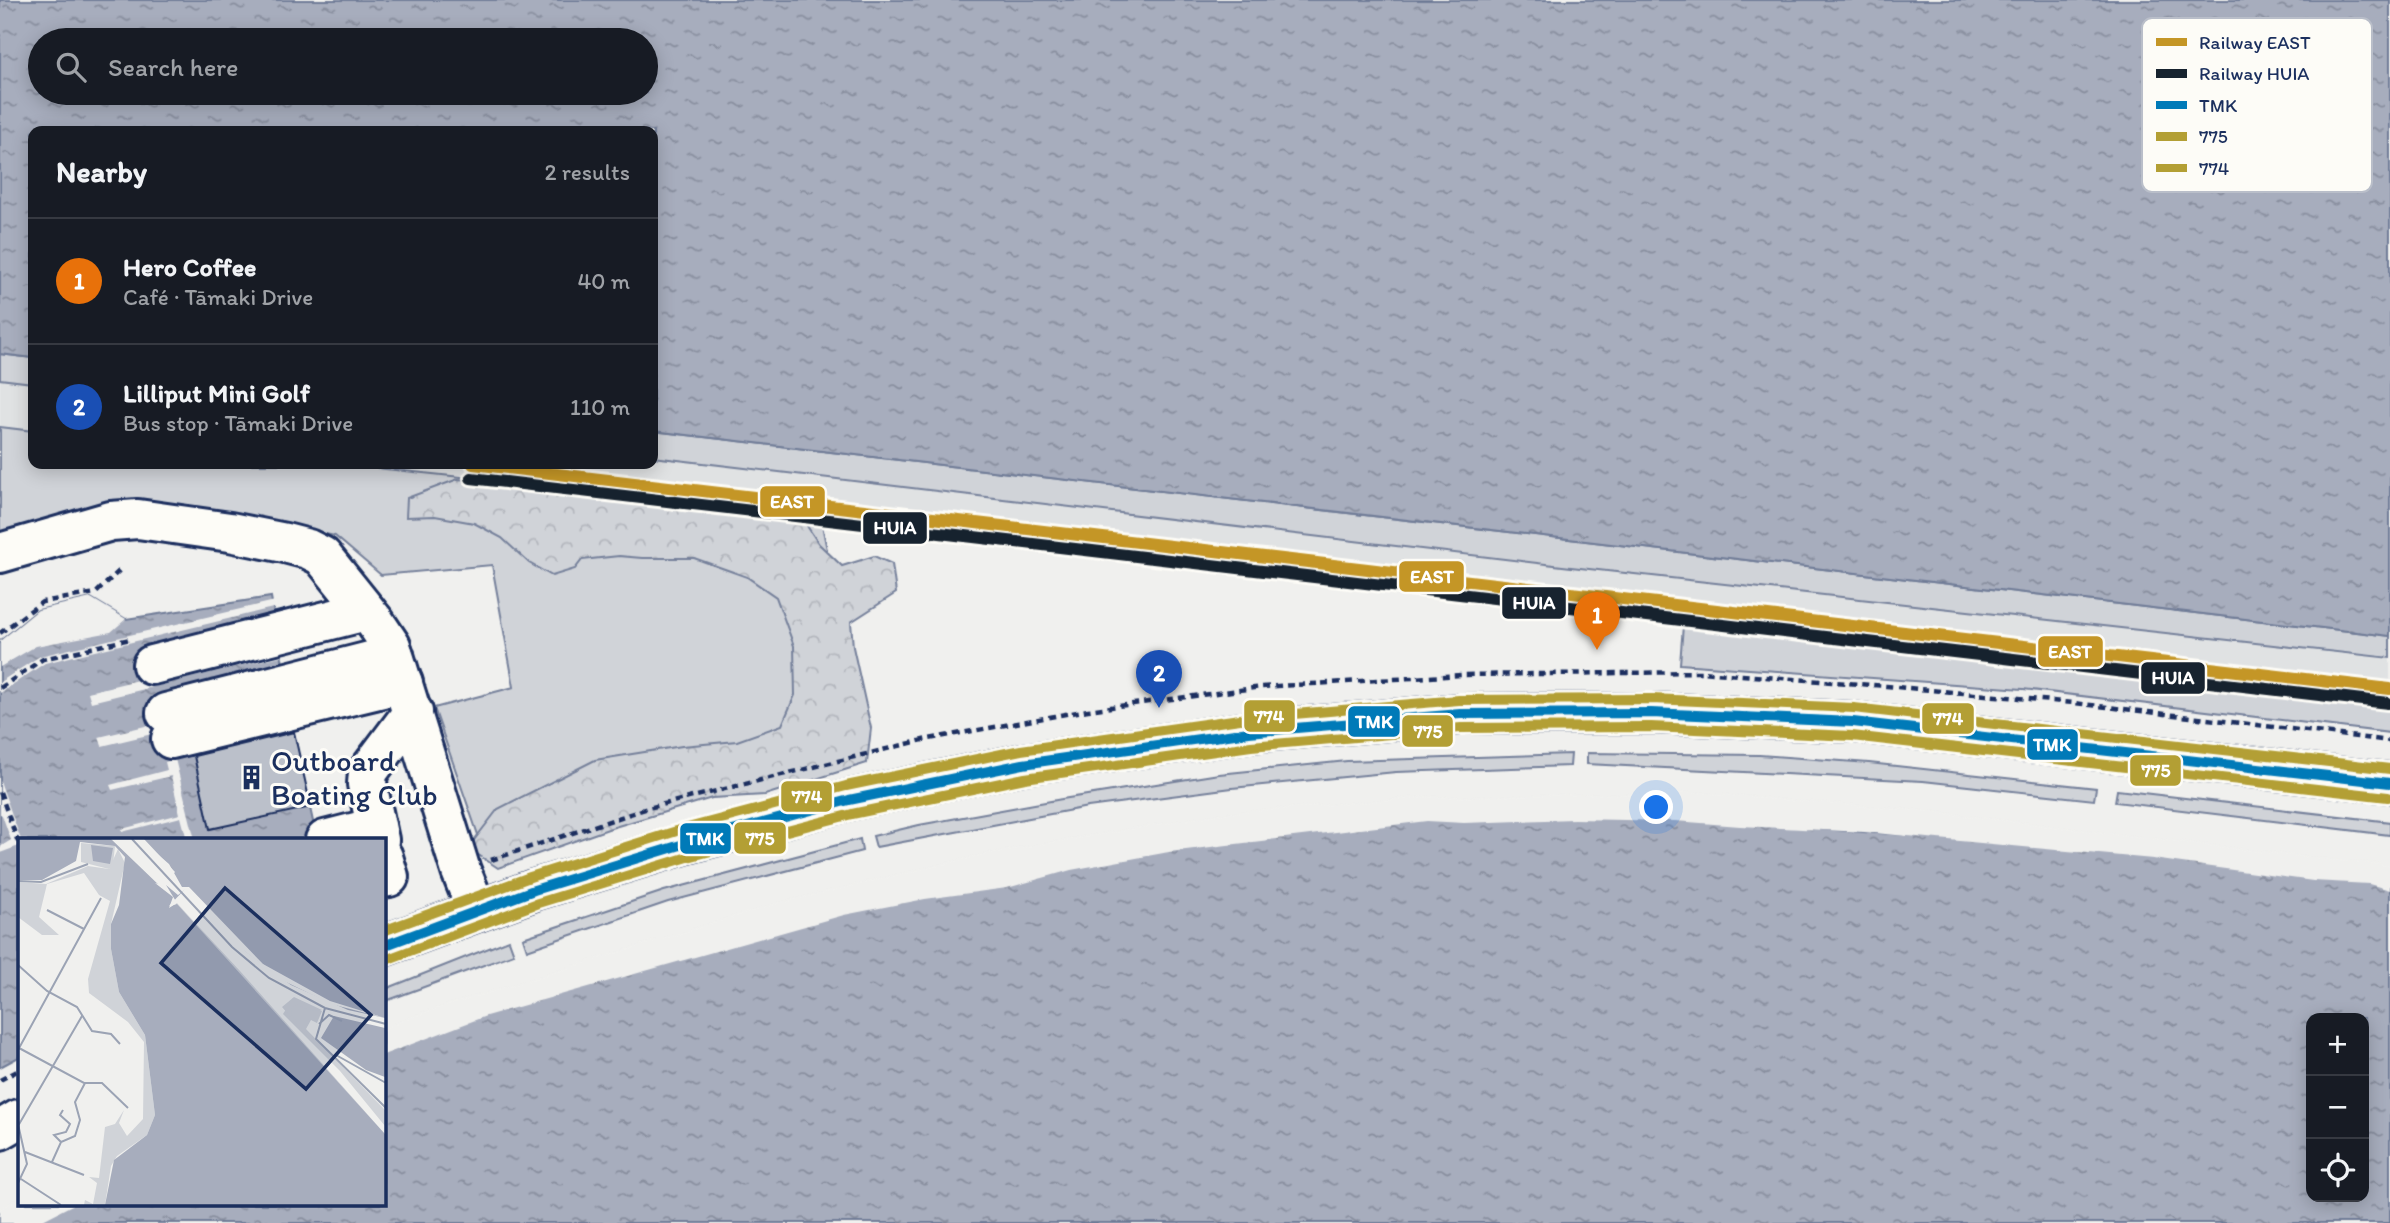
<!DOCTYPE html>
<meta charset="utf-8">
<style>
:root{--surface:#171b24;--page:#242831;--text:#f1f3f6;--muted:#9ea1a6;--line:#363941;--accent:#919bb2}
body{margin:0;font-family:Itim,sans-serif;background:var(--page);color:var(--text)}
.controls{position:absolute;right:21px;bottom:21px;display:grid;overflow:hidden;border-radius:14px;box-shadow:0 4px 18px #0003}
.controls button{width:63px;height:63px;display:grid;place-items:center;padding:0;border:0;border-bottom:2px solid var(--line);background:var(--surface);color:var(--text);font:35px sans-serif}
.you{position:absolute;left:1657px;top:808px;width:24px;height:24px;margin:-18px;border:5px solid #fff;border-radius:50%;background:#1a73e8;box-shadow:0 0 0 10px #1a73e833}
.badge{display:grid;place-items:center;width:46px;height:46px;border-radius:50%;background:var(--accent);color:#fff;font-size:23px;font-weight:700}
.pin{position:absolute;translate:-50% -58px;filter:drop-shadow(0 2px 4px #0008)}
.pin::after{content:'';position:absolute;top:37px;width:24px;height:21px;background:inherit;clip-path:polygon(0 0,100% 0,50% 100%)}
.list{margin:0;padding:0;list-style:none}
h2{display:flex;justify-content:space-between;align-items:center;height:91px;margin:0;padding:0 28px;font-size:30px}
h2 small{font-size:23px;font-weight:400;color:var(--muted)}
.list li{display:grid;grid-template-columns:46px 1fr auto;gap:21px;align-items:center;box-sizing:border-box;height:126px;padding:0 28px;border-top:2px solid var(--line)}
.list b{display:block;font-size:26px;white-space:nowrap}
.list p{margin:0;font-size:23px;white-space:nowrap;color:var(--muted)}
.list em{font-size:23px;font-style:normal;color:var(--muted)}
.icon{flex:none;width:38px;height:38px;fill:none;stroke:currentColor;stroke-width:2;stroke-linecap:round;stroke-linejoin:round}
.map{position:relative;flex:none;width:2390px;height:1223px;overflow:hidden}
.search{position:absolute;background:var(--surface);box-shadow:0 4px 18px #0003;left:28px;top:28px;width:630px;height:77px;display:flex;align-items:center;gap:18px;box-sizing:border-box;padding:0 24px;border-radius:38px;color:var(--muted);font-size:26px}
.panel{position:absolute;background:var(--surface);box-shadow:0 4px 18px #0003;left:28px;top:126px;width:630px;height:343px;border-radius:14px}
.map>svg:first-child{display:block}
.built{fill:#e0e2e3}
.grass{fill:#d0d3d8;stroke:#76819b;stroke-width:2}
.forest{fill:url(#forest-crowns);stroke:#76819b;stroke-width:2}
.water{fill:url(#water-ripples);stroke:#6f7b97;stroke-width:2;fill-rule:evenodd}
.pier{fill:#f0f0ee}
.building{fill:#bbc0ca;stroke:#1b2f5e;stroke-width:2}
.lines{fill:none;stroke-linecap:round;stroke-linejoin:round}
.minor-casing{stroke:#1b2f5e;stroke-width:44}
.major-casing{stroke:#1b2f5e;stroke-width:44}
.path{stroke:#1b2f5e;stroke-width:4.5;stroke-dasharray:7 5;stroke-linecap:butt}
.minor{stroke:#fdfcf7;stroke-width:38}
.major{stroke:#fdfcf7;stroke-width:38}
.bus-1-casing{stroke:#fdfcf7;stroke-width:16}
.bus-2-casing{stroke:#fdfcf7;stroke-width:16}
.bus-3-casing{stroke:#fdfcf7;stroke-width:16}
.bus-1{stroke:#007ab8;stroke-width:10}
.bus-2{stroke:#b39f34;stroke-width:10}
.bus-3{stroke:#b39f34;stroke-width:10}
.rail-1-casing{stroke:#fdfcf7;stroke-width:18}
.rail-2-casing{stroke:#fdfcf7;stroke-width:18}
.rail-1{stroke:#c49626;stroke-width:12}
.rail-2{stroke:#17232f;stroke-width:12}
.labels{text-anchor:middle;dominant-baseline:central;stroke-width:6;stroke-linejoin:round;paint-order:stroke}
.poi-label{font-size:30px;fill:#1b2f5e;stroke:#fdfcf7;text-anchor:start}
.inset-road{fill:none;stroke:#9ba3b4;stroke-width:2}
.view{fill:#1b2f5e;fill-opacity:0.15;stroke:#1b2f5e;stroke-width:3.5}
.inset-edge{fill:none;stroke:#1b2f5e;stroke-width:3.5}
.key{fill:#fdfcf7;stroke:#b9bec9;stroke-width:2}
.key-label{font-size:19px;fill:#1b2f5e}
.line-badge{stroke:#fdfcf7;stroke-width:2.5}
.badge-label{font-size:19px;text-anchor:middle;font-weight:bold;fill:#fff}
</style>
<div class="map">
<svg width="2390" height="1223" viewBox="0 0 2390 1223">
<defs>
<pattern id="forest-crowns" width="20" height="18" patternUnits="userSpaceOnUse" patternTransform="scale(1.75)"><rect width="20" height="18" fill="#d0d3d8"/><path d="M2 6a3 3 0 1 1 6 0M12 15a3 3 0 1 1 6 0" fill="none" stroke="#b2b5bc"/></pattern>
<pattern id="water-ripples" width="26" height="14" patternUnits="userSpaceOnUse" patternTransform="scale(1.75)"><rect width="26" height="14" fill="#a7adbd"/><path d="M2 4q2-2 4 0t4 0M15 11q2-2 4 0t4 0" fill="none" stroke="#878d9d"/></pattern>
</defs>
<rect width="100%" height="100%" fill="#f0f0ee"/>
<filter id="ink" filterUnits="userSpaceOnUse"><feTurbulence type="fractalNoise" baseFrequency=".0143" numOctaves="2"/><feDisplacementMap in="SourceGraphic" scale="14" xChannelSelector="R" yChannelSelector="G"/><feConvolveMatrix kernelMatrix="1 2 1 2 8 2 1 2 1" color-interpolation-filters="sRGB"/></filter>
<g filter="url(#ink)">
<g class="built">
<path d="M0,379l33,4v48l-33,-4z"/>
<path d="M653,457l918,110 819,91v41l-183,-21 -524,-53 -863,-110 -482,-51h315z"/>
</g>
<g class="grass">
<path d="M0,354l33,4v25l-33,-4z"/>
<path d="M0,427l33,4v33h305l482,51 46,230 -382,107 -50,-144 80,-21 -22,-122 -111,10 -46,-39 -134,-27 -81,-9 -120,36z"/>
<path d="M653,431l1737,205v22l-819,-91 -918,-110z"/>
<path d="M1683,625l524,53 183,21v34l-367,-44 -343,-25z"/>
<path d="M1587,753l172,2 110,8 227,25 -2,12 -171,-19 -336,-17z"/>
<path d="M1571,754l-1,12 -174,6 -164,16 -144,19 -212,40 -3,-11 46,-11 143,-26 157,-25 128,-13z"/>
<path d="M2117,790l273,32v13l-275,-33z"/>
<path d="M860,839l2,12 -194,51 -141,48 -4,-12 141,-47z"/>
<path d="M509,940l5,14 -131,48v-12z"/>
</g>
<path class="forest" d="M458,479l343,38 18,27 23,22 32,-10 18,8 4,29 -45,29 2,25 18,81 -4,35 -102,32 -53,3 -101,30 -113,40 -30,-20 30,-39 97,-49 87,-14 55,-5 45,-16 13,-30 -1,-49 -18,-49 -29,-20 -53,-19h-52l-23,-2 -37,4 -7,9 -23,7 -23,-13 -27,-25 -28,-15 -39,-7 -29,1 1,-19z"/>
<g class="water">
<path d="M0,0h2390v636l-1737,-205v-300h-620v227l-33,-4zM40,40h606v53h-606z"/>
<path d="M271,597l18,100 3,28 25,115h-298v217l-19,10v-426l38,-31 53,-12 35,21z"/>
<path d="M1420,801l970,68v354h-2390v-11l19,-8h364v-172l392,-125zM2311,1018h53v179h-53z"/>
</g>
<g class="pier">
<path d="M91,598l35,21 -15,13 -75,14 -36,21v-26l38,-31z"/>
<path d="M275,601l2,6 -232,56 -45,30v-11l40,-26z"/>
<path d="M283,645l2,10 -194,47 -3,-10z"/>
<path d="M292,691l1,9 -191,46 -3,-9z"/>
<path d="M175,759l20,81h-8l-6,-23 -59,15v-3l58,-15 -9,-38 -59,14 -2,-5 57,-15 -2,-8z"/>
<path d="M0,781l21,59 -2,6 -19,7v-6l11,-7 -9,-25 -2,-1z"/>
<path d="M1693,792l237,19 378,46 82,8v25l-21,-6 -56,-3 -160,-22 -289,-27 -124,-6 -65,-5 -101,-2 -110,4 -37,-2 -258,31 -98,18 -64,18 -82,11 -81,16 -358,101 -103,39v-27l41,-16 350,-108 214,-51 236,-40 196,-16z"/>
<path d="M19,1198v6h55l-37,19h-37v-15z"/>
</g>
<path class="building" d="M294,732l17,75 -101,22 -16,-73z"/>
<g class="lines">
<defs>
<g id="minor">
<path d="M0,553l111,-32 27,-2 92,13 55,11 23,6 14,7 53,66 16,24 70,225 16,40"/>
<path d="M152,665l214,-54"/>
<path d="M166,713l228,-58"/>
<path d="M171,739l232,-56"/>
<path d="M325,840l51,-13"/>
<path d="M379,840l-12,-56 1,-12 45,-60"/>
<path d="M383,857l6,20 -6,1"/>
</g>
<g id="major">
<path d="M383,946l151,-56 150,-46 165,-44 91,-19 83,-17 226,-32 211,-18 191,-1 202,9 537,61"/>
<path d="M0,1130l19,-11"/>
</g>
</defs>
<use href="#minor" class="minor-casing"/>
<use href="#major" class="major-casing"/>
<g class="path">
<path d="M0,633l42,-31 54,-9 24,-23"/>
<path d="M0,688l43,-29 87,-20"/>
<path d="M0,792l18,50"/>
<path d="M491,860l157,-52 275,-68 165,-30 174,-23 200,-12 239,-3 185,14 188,17 316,38"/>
<path d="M0,1080l19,-10"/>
</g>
<use href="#minor" class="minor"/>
<use href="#major" class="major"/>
<defs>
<path id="bus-1" d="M383,946l151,-56 150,-46 165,-44 174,-36 226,-32 211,-18 191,-1 202,9 537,61"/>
<path id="bus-2" d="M388,959l150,-56 150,-46 164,-43 173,-36 226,-32 210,-18 190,-1 201,9 536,61"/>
<path id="bus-3" d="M383,931l147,-54 150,-47 166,-44 175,-36 226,-32 212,-18 193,-1 202,9 536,61"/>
</defs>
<use href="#bus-1" class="bus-1-casing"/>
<use href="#bus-2" class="bus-2-casing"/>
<use href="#bus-3" class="bus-3-casing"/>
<use href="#bus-1" class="bus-1"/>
<use href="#bus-2" class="bus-2"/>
<use href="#bus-3" class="bus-3"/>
<defs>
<path id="rail-1" d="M473,464l1917,225"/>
<path id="rail-2" d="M471,478l1917,225"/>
</defs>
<use href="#rail-1" class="rail-1-casing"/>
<use href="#rail-2" class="rail-2-casing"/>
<use href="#rail-1" class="rail-1"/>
<use href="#rail-2" class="rail-2"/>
</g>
</g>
<defs>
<symbol id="building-bare" viewBox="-9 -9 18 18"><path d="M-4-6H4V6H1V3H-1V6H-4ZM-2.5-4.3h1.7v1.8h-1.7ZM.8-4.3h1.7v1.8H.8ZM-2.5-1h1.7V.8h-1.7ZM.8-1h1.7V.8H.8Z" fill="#1b2f5e" stroke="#fdfcf7" stroke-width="2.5" paint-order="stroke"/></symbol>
</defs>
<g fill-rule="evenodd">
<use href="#building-bare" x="234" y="760" width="35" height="35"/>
</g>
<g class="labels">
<g class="poi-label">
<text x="271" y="760">Outboard<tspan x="271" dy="34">Boating Club</tspan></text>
</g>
</g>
<g transform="translate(18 838)">
<rect width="368" height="368" fill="#f0f0ee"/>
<path d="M63,5l34,3 -2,18 -4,5 -28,-7zM157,65h2l10,11 53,57 145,163zM275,160l29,13 -5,12 -6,-3 -5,9 79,81v16l-45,-55 -57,-57z" fill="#d0d3d8"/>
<path d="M100,11l7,14 -14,61v25l8,43 26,43 10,80 -8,20 -30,21 -6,10 -6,39h-21l1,-5 8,4 4,-21 -8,-6 10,1 6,-51 10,-3 9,-14 -5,13 8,13 16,-17 1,-77 -16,-20 -39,-29 -1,-14 22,-78 -11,-6 -15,-22 -37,11 -8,33 20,18h-17l-24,-18v-35l28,2 42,-18 21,3zM276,159l28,13 -12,1 -13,-7 -5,4 -1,6 17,23 -26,-30z" fill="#d0d3d8"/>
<path d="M0,1h93l51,49 13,-16 -31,-33h241v179l-37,-8 -57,-25 -46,-34 -59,-63 -17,18 8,-2 208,230v71h-280l9,-45 33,-25 8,-20 -10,-80 -26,-43 -8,-43v-25l8,-19 6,-48 -10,-11 -35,-4 -4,19 -34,19h-24zM73,7l22,3 -3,16 -17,-3zM316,178l51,12v49l-19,-7 -45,-32z" fill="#a7adbd"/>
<path d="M122,1l29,25 13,23h7l74,77 67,37 55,17 -54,-14 -49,-24 -44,-34 -52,-57 -8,6 -12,-10 11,18 -8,5 4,-11 -18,-14 7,2 10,-10z" fill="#f0f0ee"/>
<path class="inset-road" d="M114,1l100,108 37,31 56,30 61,16M0,43l23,1 47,-18M29,72l37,19M0,127l29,26 30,16 15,24 19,3 9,10M307,170l-9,31 70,69M301,186l10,-9 13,6M1,210l65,35h18l26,25M0,212l83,-152M318,217l50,28M0,288l64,-110M43,304l-7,-7 12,-3 4,-8 -10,-9 3,-5M7,314l59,23M34,324l9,-20 14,-6 5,-16 -5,-18 10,-19M3,341l40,26M0,345l9,-19 -9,-40"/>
<path class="view" d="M207,50l146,127 -65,74 -145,-126z"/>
<rect width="368" height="368" class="inset-edge"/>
</g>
<rect x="2142" y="18" width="230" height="174" rx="10" class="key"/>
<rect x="2156" y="38" width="31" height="8" fill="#c49626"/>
<rect x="2156" y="69" width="31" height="9" fill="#17232f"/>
<rect x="2156" y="101" width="31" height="8" fill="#007ab8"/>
<rect x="2156" y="132" width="31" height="9" fill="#b39f34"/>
<rect x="2156" y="164" width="31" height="8" fill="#b39f34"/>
<g class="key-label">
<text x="2199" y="49">Railway EAST</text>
<text x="2199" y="80">Railway HUIA</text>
<text x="2199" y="112">TMK</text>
<text x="2199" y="143">775</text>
<text x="2199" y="175">774</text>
</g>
<g class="line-badge">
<rect x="759" y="485" width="67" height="33" rx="7" fill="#c49626"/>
<rect x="862" y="511" width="66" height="34" rx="7" fill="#17232f"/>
<rect x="1398" y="560" width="67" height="33" rx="7" fill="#c49626"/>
<rect x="1501" y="586" width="66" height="34" rx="7" fill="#17232f"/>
<rect x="2037" y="635" width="67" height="33" rx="7" fill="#c49626"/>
<rect x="2140" y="661" width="66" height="34" rx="7" fill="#17232f"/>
<rect x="1243" y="699" width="53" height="34" rx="7" fill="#b39f34"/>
<rect x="1921" y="702" width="54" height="33" rx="7" fill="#b39f34"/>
<rect x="1347" y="705" width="54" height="33" rx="7" fill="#007ab8"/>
<rect x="1401" y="714" width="53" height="34" rx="7" fill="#b39f34"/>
<rect x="2026" y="728" width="53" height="33" rx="7" fill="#007ab8"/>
<rect x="2129" y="754" width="53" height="33" rx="7" fill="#b39f34"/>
<rect x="780" y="780" width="53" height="33" rx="7" fill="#b39f34"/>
<rect x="733" y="821" width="54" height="34" rx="7" fill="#b39f34"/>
<rect x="679" y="822" width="53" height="33" rx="7" fill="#007ab8"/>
</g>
<g class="badge-label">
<text x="792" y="508">EAST</text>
<text x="895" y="534">HUIA</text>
<text x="1432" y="583">EAST</text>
<text x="1534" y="609">HUIA</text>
<text x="2070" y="658">EAST</text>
<text x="2173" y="684">HUIA</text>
<text x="1269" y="723">774</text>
<text x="1948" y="725">774</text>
<text x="1374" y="728">TMK</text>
<text x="1428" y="738">775</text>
<text x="2052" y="751">TMK</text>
<text x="2156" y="777">775</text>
<text x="807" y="803">774</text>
<text x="760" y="845">775</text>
<text x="705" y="845">TMK</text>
</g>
</svg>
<div class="controls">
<button>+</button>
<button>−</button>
<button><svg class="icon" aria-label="locate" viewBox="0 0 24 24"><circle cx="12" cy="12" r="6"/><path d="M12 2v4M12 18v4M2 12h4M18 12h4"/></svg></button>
</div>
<div class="you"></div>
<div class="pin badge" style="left:1597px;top:650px;background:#e8710a">1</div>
<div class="pin badge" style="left:1159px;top:708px;background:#1a4fb4">2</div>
<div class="search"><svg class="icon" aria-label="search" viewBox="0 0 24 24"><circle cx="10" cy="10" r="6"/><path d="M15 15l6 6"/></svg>Search here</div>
<section class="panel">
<h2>Nearby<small>2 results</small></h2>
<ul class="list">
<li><span class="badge" style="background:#e8710a">1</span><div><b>Hero Coffee</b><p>Café · Tāmaki Drive</p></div><em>40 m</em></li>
<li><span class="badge" style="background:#1a4fb4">2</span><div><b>Lilliput Mini Golf</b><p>Bus stop · Tāmaki Drive</p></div><em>110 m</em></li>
</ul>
</section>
</div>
